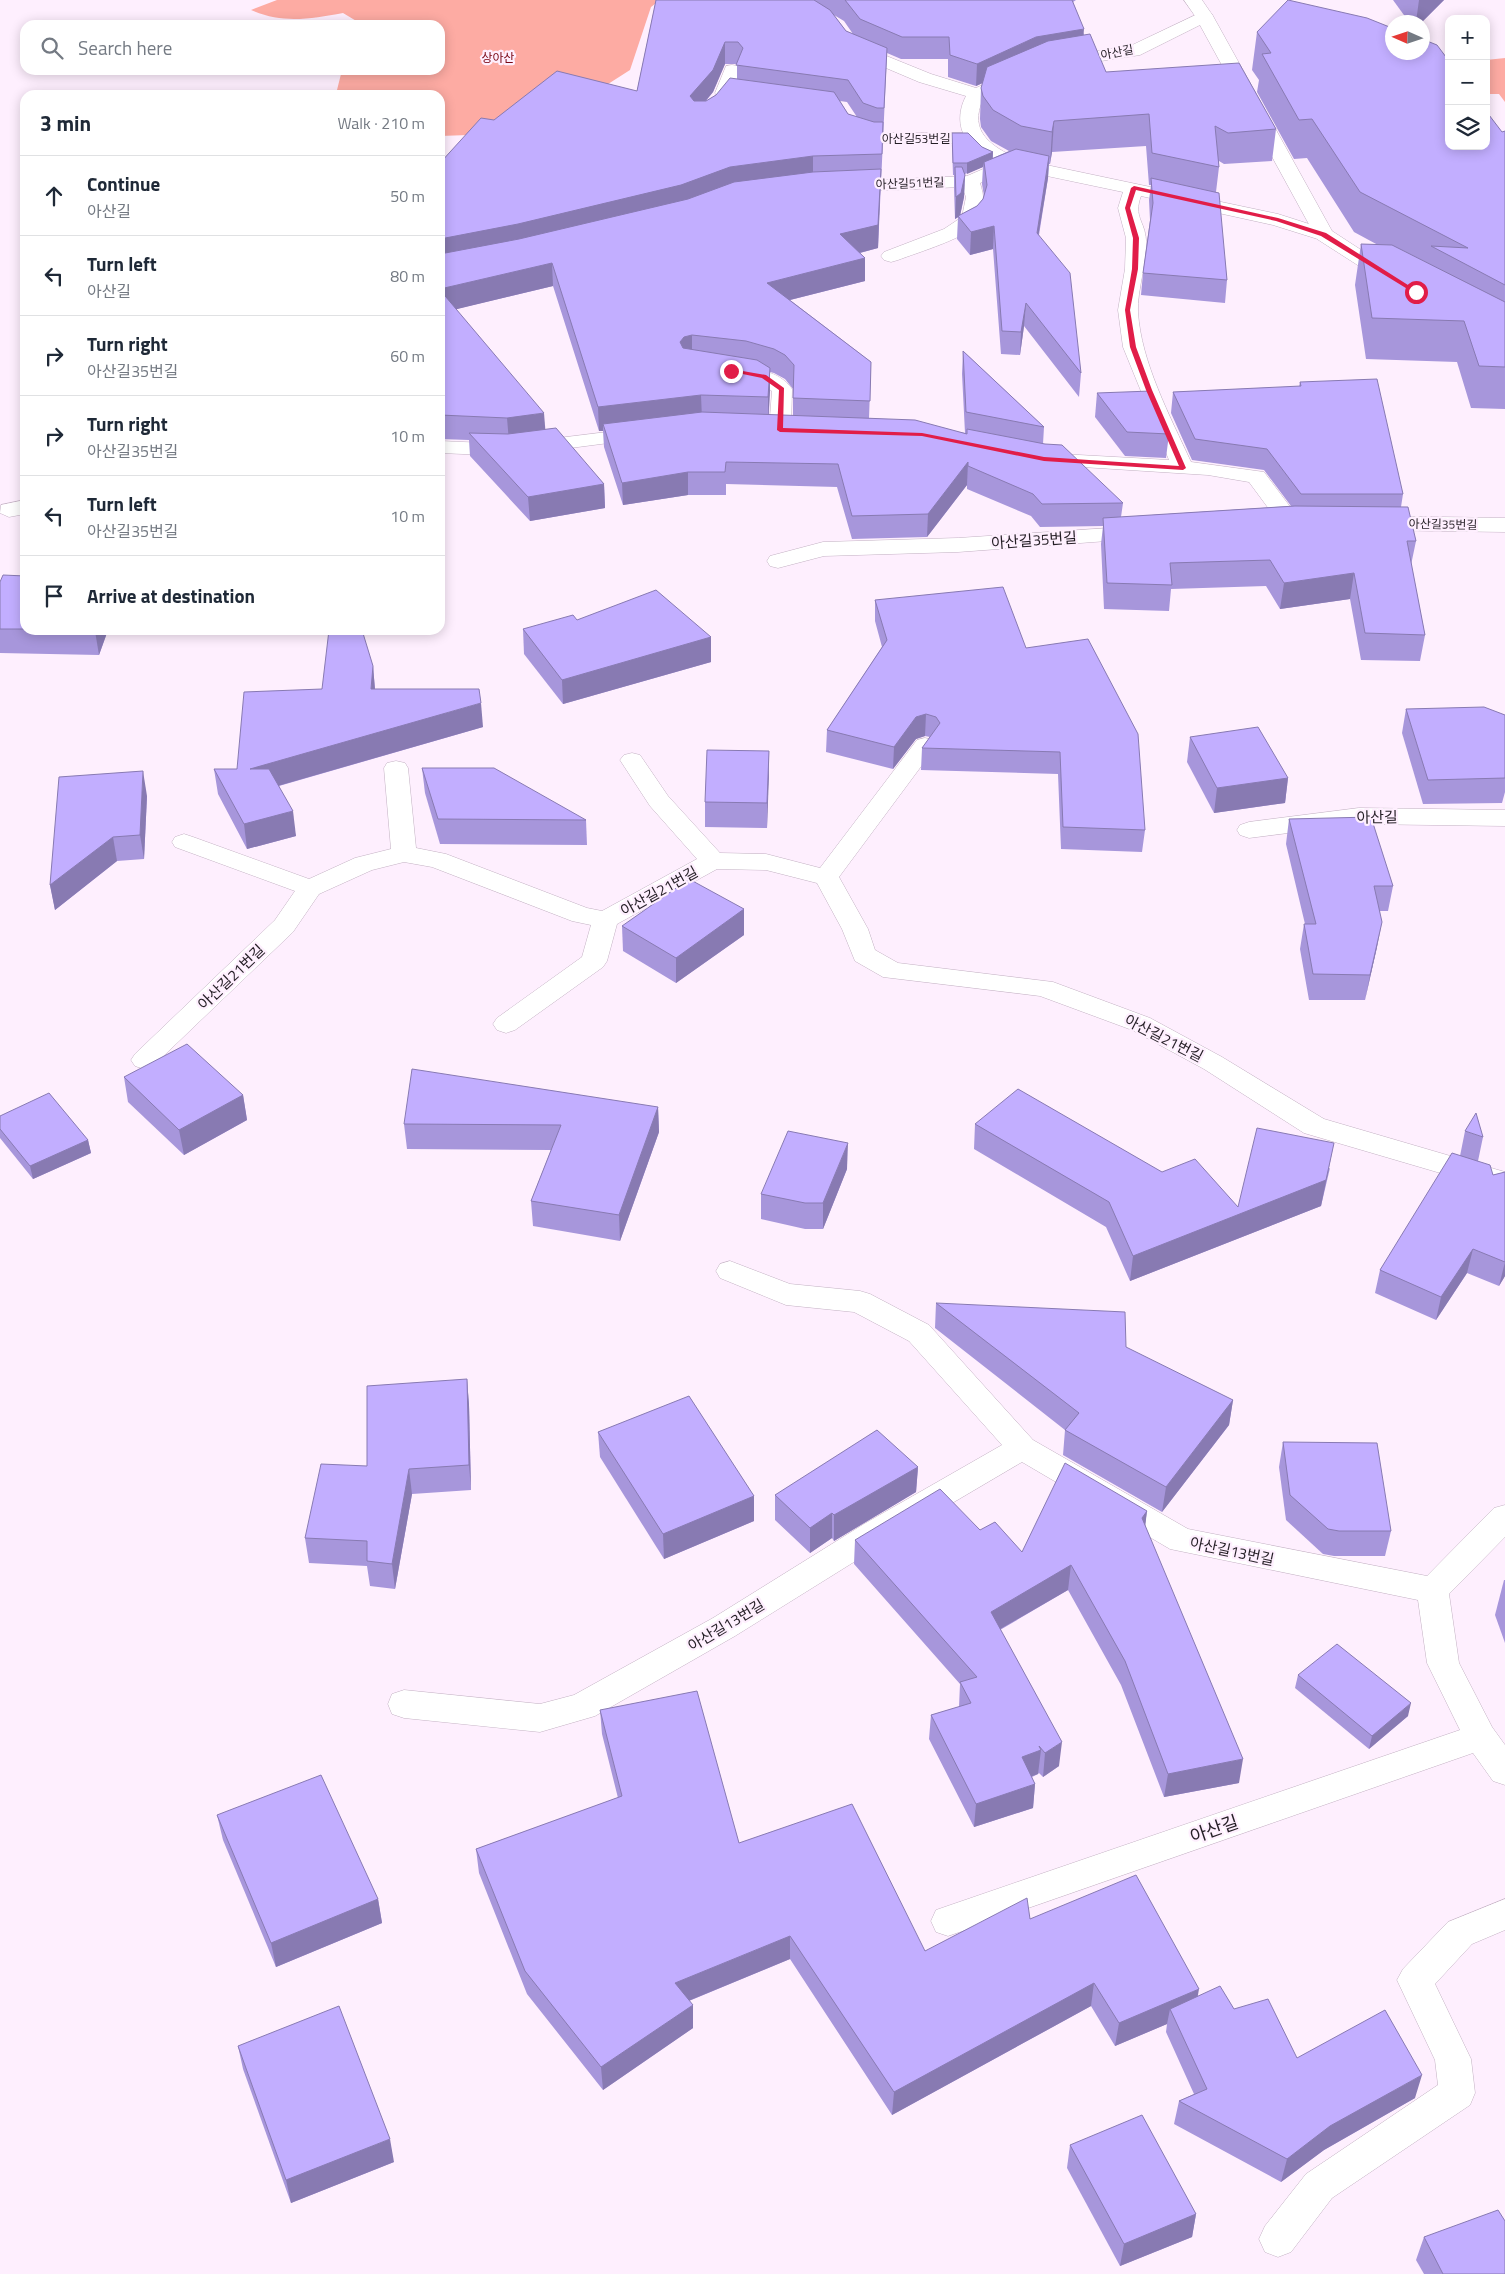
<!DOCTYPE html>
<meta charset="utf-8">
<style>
:root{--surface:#fff;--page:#f2f2f3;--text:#1f2937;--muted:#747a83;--line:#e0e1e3}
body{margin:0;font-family:"Titillium Web","Noto Sans KR",sans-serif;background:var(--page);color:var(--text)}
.controls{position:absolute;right:15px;top:15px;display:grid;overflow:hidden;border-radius:10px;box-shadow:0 2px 12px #0003}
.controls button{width:45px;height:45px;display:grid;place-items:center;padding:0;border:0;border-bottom:1px solid var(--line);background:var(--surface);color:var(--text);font:25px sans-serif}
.compass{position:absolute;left:1385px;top:15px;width:45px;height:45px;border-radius:50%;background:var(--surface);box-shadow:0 2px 12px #0003;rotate:273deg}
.stop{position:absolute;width:15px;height:15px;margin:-11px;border:4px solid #e11d48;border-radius:50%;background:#fff}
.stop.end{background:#e11d48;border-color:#fff;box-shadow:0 1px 5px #0008}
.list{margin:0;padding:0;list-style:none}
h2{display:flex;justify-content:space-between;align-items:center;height:65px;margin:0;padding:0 20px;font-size:21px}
h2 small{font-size:16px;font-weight:400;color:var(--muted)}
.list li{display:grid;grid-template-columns:32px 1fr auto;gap:15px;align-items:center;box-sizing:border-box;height:80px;padding:0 20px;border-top:1px solid var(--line)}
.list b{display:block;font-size:19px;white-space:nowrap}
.list p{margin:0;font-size:16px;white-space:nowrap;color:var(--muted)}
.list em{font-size:16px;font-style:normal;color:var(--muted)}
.icon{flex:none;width:28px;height:28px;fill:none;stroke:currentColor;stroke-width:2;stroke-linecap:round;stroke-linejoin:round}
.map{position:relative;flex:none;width:1505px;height:2274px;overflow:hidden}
.search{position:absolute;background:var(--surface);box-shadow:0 2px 12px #0003;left:20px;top:20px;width:425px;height:55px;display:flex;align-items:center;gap:12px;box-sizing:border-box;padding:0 18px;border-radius:15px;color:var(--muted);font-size:19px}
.panel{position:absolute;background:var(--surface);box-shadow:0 2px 12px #0003;left:20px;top:90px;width:425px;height:545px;border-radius:15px}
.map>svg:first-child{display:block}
.green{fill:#fdaba3}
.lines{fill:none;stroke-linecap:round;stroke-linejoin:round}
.service-casing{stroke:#c3b1c3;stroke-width:1}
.minor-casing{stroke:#c3b1c3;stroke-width:1}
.service{fill:#fff;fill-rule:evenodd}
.minor{fill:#fff;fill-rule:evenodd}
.wall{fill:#a796db;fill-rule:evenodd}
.shaded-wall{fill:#887ab2}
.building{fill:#c2aeff;stroke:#887ab2}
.route{fill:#e11d48}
.labels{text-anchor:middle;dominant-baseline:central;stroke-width:4.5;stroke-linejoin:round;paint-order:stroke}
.far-street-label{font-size:12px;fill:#241e25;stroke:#feeffe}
.far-park-label{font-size:12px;fill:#790511;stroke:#feeffe}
.street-label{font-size:15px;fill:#241e25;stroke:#feeffe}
.near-street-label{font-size:18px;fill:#241e25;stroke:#feeffe}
</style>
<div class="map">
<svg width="1505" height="2274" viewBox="0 0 1505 2274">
<rect width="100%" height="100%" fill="#feeffe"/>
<g class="green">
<path d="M277,0h383l-9,7 -21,63 -36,23 -97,41 -57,2v-41l-104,-1 6,-24h98v-45h-77l-20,-12c-33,6 -61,11 -92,-3z"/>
<path d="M1505,58v44l-6,-8h-13v-34z"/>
</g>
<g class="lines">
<defs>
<g id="service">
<path d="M1204,11l6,1 3,4 -3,4 -70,35 -78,12 -6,-1 -3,-4 3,-4 6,-1 68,-11z"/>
<path d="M852,42l79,32 45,14 32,-15h12l3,4 -3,4 -37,18c-15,33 8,47 35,60l260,55 53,17 3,4 -3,4 -7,2 -51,-16 -132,-29c-8,21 4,25 5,44 1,24 -9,50 -8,72 3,50 32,104 53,150l73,10 33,44 20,2 3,5 -3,5 -8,2 -26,-2 -34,-46 -41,-7 -173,-11 -3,-5 3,-5 8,-1 126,7 -46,-113 -5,-37 7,-41 1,-31 -8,-30 5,-16 -109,-23 -34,14c4,12 6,28 -1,39 -9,15 -63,31 -81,38l-7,2 -7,-2 -3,-4 3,-4 60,-23 18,-12 4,-20 -4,-10 -119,5 -7,-2 -2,-4 2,-4 131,-6 30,-13 -16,-9 -11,-11h-96l-26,-8 -7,-11 3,-4 6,-1 6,1 5,7 15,6h87c-5,-12 -3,-26 3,-37l-47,-14 -73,-31 -3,-4 3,-4z"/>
<path d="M732,65l6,1 3,4 -7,19 19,3 3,4 -3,4c-11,3 -24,0 -35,-3l-3,-4 11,-27z"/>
<path d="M733,366c21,3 46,4 59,23l-1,41 -4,4 -7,2 -7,-2 -4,-4 3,-39 -14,-9 -32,-6 -3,-4 3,-4z"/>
<path d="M640,428l7,2 4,4 -4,4 -138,18 -69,-3v-12l69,3z"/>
<path d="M25,500v14l-16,3 -9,-4 1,-8z"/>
<path d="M1374,516l131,2v14l-131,-2 -8,-2 -3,-5 3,-5z"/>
<path d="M1140,526l8,2 3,5 -3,5 -190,14 -134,4 -46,12 -8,-2 -3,-5 3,-5 53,-14 135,-4z"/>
<path d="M925,738l8,2 4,5 -98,132 29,52 7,21 23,13 155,19 97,36 72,39 102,62 181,53v20l-201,-59 -100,-64 -72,-39 -92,-34 -157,-19 -28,-16 -13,-32 -25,-46 -51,-13 -49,-1 -100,55 -10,37 -4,6 -88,63 -9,3 -9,-3 -4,-6 4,-6 85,-61 9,-32 -19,-4 -140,-54 -28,-5 -32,8 -53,24 -26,38 -140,134 -9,3 -9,-3 -4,-6 4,-6 140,-134 20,-29 -120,-44 -3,-5 3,-5 9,-3 9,3 116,42 46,-21 36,-9 -7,-81 3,-5 9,-2 9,2 3,5 8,80 30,6 141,54 15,3 95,-52 -47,-53 -30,-46 4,-5 8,-2 8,2 28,41 52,57 46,1 54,14 97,-128z"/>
<path d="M1359,808l146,2v16l-146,-2 -110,14 -9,-3 -3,-5 3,-5 9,-3z"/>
<path d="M730,1261l60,23 70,7 10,3 59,31 104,115 155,89 239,47 67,-68 11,-3v32l-56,57 10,69 33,64 13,18v40l-12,-4 -20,-28 -525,183 -12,-4 -5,-11 5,-11 524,-180 -33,-67 -9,-63 -248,-51 -148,-87 -136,80 -151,94 -140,80 -55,16 -136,-14 -12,-4 -4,-10 4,-10 12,-4 136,14 34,-9 139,-77 151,-94 138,-79 -93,-104 -55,-29 -68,-7 -66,-27 -4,-7 4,-7z"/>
<path d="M1505,1899v31l-33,14 -37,40 36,75 4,34 -5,12 -138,93 -41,54 -13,5 -13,-5 -6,-13 6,-13 41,-52 132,-89 -3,-25 -38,-80 6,-11 45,-47z"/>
</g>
<path id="minor" d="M1184,0h18l11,16 119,215 66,43 3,4 -3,4 -7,2 -7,-2 -67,-43 -122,-223z"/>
</defs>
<use href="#service" class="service-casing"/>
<use href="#minor" class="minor-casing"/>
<use href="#service" class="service"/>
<use href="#minor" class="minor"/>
</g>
<g class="wall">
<path d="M656,0h420l-3,2 11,33 22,37 170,57 -4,32 -48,3 -5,-3v6l-3,25 11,88 -2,23 -84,-8 2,-22 7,-53 -1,-20 2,-15h-2l-3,-39 -94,6 -2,12h-1l-1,14 -9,57 42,138 -2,24 -55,-71 -4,29 -19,-1 -8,-105 -23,6 -13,-16 1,-22 -3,2 -1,-30v-14h-1l-1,-30v-12l41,19v6l16,-7 -18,-10 -10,-14 -1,-8 1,-31 2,-5 -7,3 -28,-9v-18h-47l-14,-6 -9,195 -18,5 5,5v23l-75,19 81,62 -2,56 96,15 -3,-59 1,-23 81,76 -1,17 80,59 -2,14 170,-11 -27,-36 -72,-10 -21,-47 2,-21 126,-5 1,-5 103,112 -2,13 15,34 -5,24 14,70 -5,26 -59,-1 -11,-61 -70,10 -14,-23 -95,3 -2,22 -65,-2 -3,-65 2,-18 -63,1 -9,-11 -64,-27v-4l-40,52 -75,2 -15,-52 -111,-3v11h-38l-65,10 -19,-58 -1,-16h-4l-46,-145 -97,23 89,121 59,54 1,24 -75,13 -60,-65 -1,-16 -29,-1v-276l54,-43 143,-29zM834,15l10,6 9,13 -7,-3zM725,64h12v15l-21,16 -10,6 7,-9zM840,101l7,1 10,15 -9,-3zM983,167l-1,17 2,12 -1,3 -6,7 -17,9 4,-18 1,-23zM770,372l4,1 11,6 8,10v27l-24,-1z"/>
<path d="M1393,0h51l-22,22h-13z"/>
<path d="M1257,32l245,100 3,-1v278l-34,-1 -14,-46 -91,-3 -11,-74 6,-41 17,1 -24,-13 -47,-74 -13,1 -37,-67 2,-12 -7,-10z"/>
<path d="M1097,393l72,41 -3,24 -41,-2 -30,-39z"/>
<path d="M25,576v54h83l-9,25 -99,-2v-71z"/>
<path d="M875,600l151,48 119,182 -3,22 -81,-3 -3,-75 -137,-4 1,-22 8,-11 -5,-1 -9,3 -23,30 -67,-17 1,-22 55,-83 -7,-26z"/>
<path d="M577,620l134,17v25l-148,42 -39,-50 -1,-25z"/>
<path d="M373,666l2,23 108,38 -204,59 17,50 -49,13 -29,-55 -4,-25h23l85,-80z"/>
<path d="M1406,709l99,6v77l-3,11 -79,1 -21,-71z"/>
<path d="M1190,737l98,41 -3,25 -71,10 -27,-51z"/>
<path d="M769,751l-2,77 -62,-1v-25z"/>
<path d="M422,768l164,52 1,25 -147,-1 -15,-51z"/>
<path d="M147,796l-3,63 -27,2 -62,49 -5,-25z"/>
<path d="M1289,819l104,67 -5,25h-8l-3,36 -12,53h-56l-9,-51 4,-25h1l-19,-80z"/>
<path d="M744,909v26l-68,48 -53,-32 -1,-25z"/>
<path d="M124,1077l119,18 4,25 -63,35 -56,-53z"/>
<path d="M658,1107l1,25 -39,109 -87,-15 -2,-25 20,-51 -144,-1 -3,-25z"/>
<path d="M0,1116l88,24 3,13 -58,26 -33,-41z"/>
<path d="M975,1124l187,48 76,35 92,-39 -9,38 -191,75 -24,-54 -132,-78z"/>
<path d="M1465,1131l18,6 -5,24 15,14 12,-3v104l-6,10 -32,-13 -31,47 -61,-27 5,-23 80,-114z"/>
<path d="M847,1169l-24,60h-18l-44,-10v-25z"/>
<path d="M936,1303l297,97 -4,25 -67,87 -99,-57 2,-25 -130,-102z"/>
<path d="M467,1379l2,26 2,85 -59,4 -17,95 -25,-3 -3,-20 -58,-3 -4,-25 62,-72z"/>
<path d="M598,1432l156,64v25l-90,38 -64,-102z"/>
<path d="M1283,1442l108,89 -6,25h-51l-11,-2 -37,-34 -7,-53z"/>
<path d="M918,1467l-2,25 -82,49 -2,-3 -22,15 -35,-33v-25z"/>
<path d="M1147,1511l-2,14 94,258 -75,14 -43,-112 -53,-95 -68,40 59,136 -16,11 -4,-4 -1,1 -6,3 3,7 -2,24 -59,19 -45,-88 2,-24 28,-8 1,-23 -106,-120 1,-24 125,-10 42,22z"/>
<path d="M1504,1580h1v63l-10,-28z"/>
<path d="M1298,1675l110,41 -39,33 -74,-61z"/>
<path d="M600,1710l139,133 186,108 105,-32 168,77 36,13 63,49 118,40 -91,52 -43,32 -107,-58 5,-23 15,-7 -28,-62 1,-8 -52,22 -24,-40 -199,109 -102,-156 -101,42 4,27 -90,62 -76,-96 -48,-121 -3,-24 142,-51 -16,-64z"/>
<path d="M217,1815l161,84 4,24 -106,44 -53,-127z"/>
<path d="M238,2046l156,116 -103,41 -48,-134z"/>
<path d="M1070,2145l126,69 -4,23 -72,29 -53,-98z"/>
<path d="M1424,2237l81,37h-81l-8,-14z"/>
</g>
<g class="shaded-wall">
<path d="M1419,0h25l-22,22h-6z"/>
<path d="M1084,29l-2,23 -48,7 -58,27 1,-22 59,-27z"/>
<path d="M725,42v22l-12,28 -23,27v-23z"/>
<path d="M1054,121l-2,31 -2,12 2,-32z"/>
<path d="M993,152l-1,11 -8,-1 -1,5 -16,7v-11z"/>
<path d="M813,156v23l-373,84v-24l290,-72z"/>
<path d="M1049,156l-1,22 -13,77 2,-22z"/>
<path d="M881,169l-3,79 -38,10v-24z"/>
<path d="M965,175l-1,22 -4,19 -5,3 1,-22z"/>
<path d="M994,226l-1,23 -23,6 1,-23z"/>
<path d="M865,258v23l-99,25 1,-23z"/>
<path d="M552,263l1,23 -112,27 -1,-24z"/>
<path d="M1026,303l-2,23 -4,29 1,-23z"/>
<path d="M692,335v24l-8,2 -4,-19 4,-5z"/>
<path d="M770,368v24l-2,29v-24z"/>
<path d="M701,395l1,24 -99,5v7h-4l-1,-24z"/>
<path d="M544,413l2,25 -37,4 -2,-24z"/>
<path d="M968,462l-1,23 -40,52 1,-23z"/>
<path d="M688,472v23l-65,10 -1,-22z"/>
<path d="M604,484l1,24 -75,13 -2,-24z"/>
<path d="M1354,573l-4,26 -70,10 4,-26z"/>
<path d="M95,630h13l-9,25 -4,-24z"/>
<path d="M711,637v25l-148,42 -1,-24z"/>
<path d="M373,666l2,24 -4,-1z"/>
<path d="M481,703l2,24 -230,66 -3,-24z"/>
<path d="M926,714l-1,22 -9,3 -23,30 1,-22 22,-30z"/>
<path d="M769,751v24l-2,53v-25z"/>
<path d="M143,771l4,25 -3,63 -4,-24z"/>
<path d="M1288,778l-3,25 -71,10 3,-25z"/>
<path d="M293,811l3,25 -49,13 -3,-25z"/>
<path d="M113,837l4,24 -62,49 -5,-25z"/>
<path d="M744,909v26l-68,48v-25z"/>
<path d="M1382,922l-5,25 -12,53 5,-25z"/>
<path d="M243,1095l4,25 -63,35 -5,-25z"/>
<path d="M658,1107l1,25 -39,109 -1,-26z"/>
<path d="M88,1140l3,13 -58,26 -3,-13z"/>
<path d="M848,1143l-1,26 -24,60v-26z"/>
<path d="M1334,1143l-13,63 -191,75 3,-25 193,-76z"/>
<path d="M1473,1249l-6,24 -31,47 5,-23z"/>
<path d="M1505,1262v14l-6,10z"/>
<path d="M467,1379l2,26 2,85 -2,-25z"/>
<path d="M1233,1400l-4,25 -67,87 4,-25z"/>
<path d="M918,1467l-2,25 -82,49v-26z"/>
<path d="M409,1469l3,25 -17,95 -3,-25z"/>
<path d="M754,1496v25l-90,38 -1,-25z"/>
<path d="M1147,1511l-3,25 -2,-18z"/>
<path d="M832,1513v25l-22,15v-25z"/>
<path d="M1071,1565l-3,25 -80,46 3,-24z"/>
<path d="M1411,1703l-3,13 -39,33 3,-13z"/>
<path d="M1062,1742l-3,24 -16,11 2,-24z"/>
<path d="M1041,1750l-3,24 -19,7 3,-24z"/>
<path d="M1243,1759l-4,24 -75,14 4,-23z"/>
<path d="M1035,1784l-2,24 -59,19 2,-23z"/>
<path d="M378,1899l4,24 -106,44 -5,-24z"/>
<path d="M790,1936v23l-114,47 -1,-23z"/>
<path d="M1094,1983l-3,23 -199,109 2,-23z"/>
<path d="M1199,1989l-4,23 -25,-3 -3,15 -52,22 4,-23z"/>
<path d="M693,2005v23l-90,62 -2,-23z"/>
<path d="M1422,2075l-7,23 -91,52 -43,32 6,-23 43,-33z"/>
<path d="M390,2139l4,23 -103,41 -5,-23z"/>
<path d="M1196,2214l-4,23 -72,29 4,-22z"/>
</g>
<g class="building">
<path d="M656,0h158l16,10 16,21 41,17 -3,60h-7l-14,-5 -15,-23 -112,-15 7,-17 -5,-6h-13l-12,28 -23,26 4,5h12l10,-6 14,-17 104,14 14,22 26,8h9l-1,32 -69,2 -83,11 -49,18 -163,39 -78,15v-76l41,-45 13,2 63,-49 80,20z"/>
<path d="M845,0h227l12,29 -48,8 -59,27 -27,-9 -1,-18h-47l-42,-18z"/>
<path d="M1288,0l79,18 25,10v24h30v-13l15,6 12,16v85h37v-35l16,21 3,-1v154l-74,-39 37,2 -108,-56 -48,-73 -13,1 -37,-66 9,-1 -14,-21z"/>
<path d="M1090,34l16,38 133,-9 37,66 -48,4 -13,-7 4,41 -67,-14 -3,-39 -95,7 -2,11 -31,-6 -28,-16 -10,-14 -2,-8 6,-21 61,-26z"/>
<path d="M952,133h16l14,14 11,5 -26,11h-14z"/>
<path d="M1016,149l33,7 -12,77 33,40 11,100 -55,-70 -5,29 -19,-1 -8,-105 -23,6 -13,-16 19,-10 6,-7 4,-14 -3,-23z"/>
<path d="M955,167h7l3,8 -4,18 -5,4z"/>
<path d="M881,169l-3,56 -38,9 25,24 -98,25 104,79 -1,39 -77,-3 1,-33 -9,-10 -11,-6 -28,-8 -54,-6 -8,2 -4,5 3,6 74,12 13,8 -2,29 -67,-2 -103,12 -46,-144 -112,26v-35l79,-15 169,-40 46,-17 79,-10z"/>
<path d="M1151,178l68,15 8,87 -84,-7 10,-70z"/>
<path d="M1361,244l31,1 113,57v65l-26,-1 -15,-45 -92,-3z"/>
<path d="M440,290l104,123 -37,5 -67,-3z"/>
<path d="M963,351l81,76 -78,-15z"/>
<path d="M1377,379l26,115h-102l-34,-45 -72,-10 -22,-47 128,-6 -1,-4z"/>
<path d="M1151,391l18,43 -42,-2 -30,-39z"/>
<path d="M702,412l213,8 52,14v-5l78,15 17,1 61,58 -81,1 -9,-10 -65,-28v-4l-40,52 -76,2 -14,-52 -112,-2 -1,10h-37l-66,11 -19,-59z"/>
<path d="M556,428l48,56 -76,13 -59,-64 39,1z"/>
<path d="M1295,506l113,1 8,34h-9l18,94 -60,-2 -11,-60 -70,10 -14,-23 -100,3 2,22 -65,-2 -4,-65z"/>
<path d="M3,575l22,1v53h-25v-47z"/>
<path d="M1003,587l23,61 62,-9 50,95 7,96 -82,-3 -3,-75 -138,-4 18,-25 -4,-6 -10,-3 -10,3 -22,30 -67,-17 60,-90 -12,-40z"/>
<path d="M656,590l55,47 -149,43 -39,-51 50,-14 4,5z"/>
<path d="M57,630h38v1z"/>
<path d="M329,630h33l11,36 -2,23h108l2,14 -231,66h19l24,42 -49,13 -30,-55h23l7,-77 78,-3z"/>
<path d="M1484,707l21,8v63l-77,2 -22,-71z"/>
<path d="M1258,727l30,51 -71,10 -27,-51z"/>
<path d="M707,750l62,1 -2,52 -62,-1z"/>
<path d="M422,768h72l92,52 -148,-1z"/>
<path d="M143,771l-3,64 -27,2 -63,48 9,-108z"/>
<path d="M1371,817l22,69h-19l8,36 -12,53 -57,-1 -9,-50h12l-27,-105z"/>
<path d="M689,879l55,30 -68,49 -54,-32z"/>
<path d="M187,1044l56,51 -64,35 -55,-53z"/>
<path d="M412,1069l246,38 -39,108 -88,-14 30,-76 -157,-1z"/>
<path d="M1018,1089l144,83 33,-13 43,48 19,-79 77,15 -8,37 -193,76 -24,-54 -134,-78z"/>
<path d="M49,1093l39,47 -58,26 -30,-37v-13z"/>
<path d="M1476,1113l7,24 -18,-6z"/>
<path d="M788,1131l60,12 -25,60h-18l-44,-9z"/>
<path d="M1452,1153l38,12 3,10 12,-3v90l-32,-13 -32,48 -61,-27z"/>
<path d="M936,1303l189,9 1,35 107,53 -67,87 -101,-57 14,-17z"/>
<path d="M467,1379l2,86 -60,4 -17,95 -25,-3v-20l-62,-3 16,-74 46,2v-80z"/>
<path d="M689,1396l65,100 -91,38 -65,-102z"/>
<path d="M877,1430l41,37 -84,48 -2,-2 -22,15 -35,-33z"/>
<path d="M1283,1442l94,1 14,88h-52l-11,-2 -38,-34z"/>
<path d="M1065,1463l82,48 -5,7 101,241 -75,15 -43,-113 -54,-96 -80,47 71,130 -17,11 -6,-7 2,4 -19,7 13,27 -59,20 -45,-89 40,-12 -11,-21 17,-5 -122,-137 85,-51 40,41 15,-8 27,30z"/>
<path d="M1337,1644l74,59 -39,33 -74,-61z"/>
<path d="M697,1691l42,152 113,-39 73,147 102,-53 3,21 106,-44 63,114 -80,34 -25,-40 -200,109 -104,-156 -115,47 18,22 -92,62 -76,-96 -49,-122 146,-53 -22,-86z"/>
<path d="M321,1775l57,124 -107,44 -54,-128z"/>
<path d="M1220,1986l14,23 34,-10 29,59 88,-48 37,65 -92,51 -43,33 -108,-58 28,-12 -37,-80z"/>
<path d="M339,2006l51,133 -104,41 -48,-134z"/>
<path d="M1142,2115l54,99 -72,30 -54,-99z"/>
<path d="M1498,2210l7,11v53h-62l-19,-37z"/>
</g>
<path class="route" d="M1134,186l144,32 48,15 93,59 -5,1 -93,-57 -45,-15 -140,-31 -6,18 9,30 -1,31 -8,41 6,37 16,43 34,78 -3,2 -139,-9 -122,-25 -142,-4 -3,-2 2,-40 -17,-12 -34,-7 3,-2 35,6 18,13 -1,40 139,5 122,24 135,9 -33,-76 -16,-43 -5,-37 7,-41 1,-31 -8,-30 6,-20z"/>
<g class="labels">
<g class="far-street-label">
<text transform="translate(1117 52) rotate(-11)">아산길</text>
<text x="916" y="138">아산길53번길</text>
<text transform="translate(910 183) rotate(-2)">아산길51번길</text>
<text transform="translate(1443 524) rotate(1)">아산길35번길</text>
</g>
<g class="far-park-label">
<text x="498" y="57">상아산</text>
</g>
<g class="street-label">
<text transform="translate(1034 540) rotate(-4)">아산길35번길</text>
<text transform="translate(1377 817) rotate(-1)">아산길</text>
<text transform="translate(659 891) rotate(-29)">아산길21번길</text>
<text transform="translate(231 977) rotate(-44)">아산길21번길</text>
<text transform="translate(1164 1038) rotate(27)">아산길21번길</text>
<text transform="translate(1232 1551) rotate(12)">아산길13번길</text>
<text transform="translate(726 1625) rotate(-31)">아산길13번길</text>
</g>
<g class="near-street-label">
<text transform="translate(1214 1829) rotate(-19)">아산길</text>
</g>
</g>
</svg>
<div class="controls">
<button>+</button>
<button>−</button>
<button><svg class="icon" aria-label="layers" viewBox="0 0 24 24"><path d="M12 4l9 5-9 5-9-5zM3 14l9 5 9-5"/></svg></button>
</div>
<svg class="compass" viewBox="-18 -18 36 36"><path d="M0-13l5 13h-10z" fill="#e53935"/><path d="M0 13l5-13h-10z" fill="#747a83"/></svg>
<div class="stop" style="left:1416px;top:292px"></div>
<div class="stop end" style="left:731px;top:371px"></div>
<div class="search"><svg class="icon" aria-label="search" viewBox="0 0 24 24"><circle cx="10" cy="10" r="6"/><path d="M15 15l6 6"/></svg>Search here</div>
<section class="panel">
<h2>3 min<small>Walk · 210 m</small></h2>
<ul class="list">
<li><svg class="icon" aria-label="ahead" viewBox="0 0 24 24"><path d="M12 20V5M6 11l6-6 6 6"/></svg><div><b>Continue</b><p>아산길</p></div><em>50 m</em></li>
<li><svg class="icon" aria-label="left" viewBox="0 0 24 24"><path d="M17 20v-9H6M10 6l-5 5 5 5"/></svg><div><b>Turn left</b><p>아산길</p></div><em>80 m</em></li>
<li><svg class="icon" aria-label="right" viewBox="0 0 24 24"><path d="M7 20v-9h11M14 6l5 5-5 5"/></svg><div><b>Turn right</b><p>아산길35번길</p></div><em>60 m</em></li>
<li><svg class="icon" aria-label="right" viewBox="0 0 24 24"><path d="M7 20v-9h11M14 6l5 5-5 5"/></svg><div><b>Turn right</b><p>아산길35번길</p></div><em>10 m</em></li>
<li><svg class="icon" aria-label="left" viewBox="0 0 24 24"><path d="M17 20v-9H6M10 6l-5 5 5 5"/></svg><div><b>Turn left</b><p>아산길35번길</p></div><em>10 m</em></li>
<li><svg class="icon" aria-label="arrive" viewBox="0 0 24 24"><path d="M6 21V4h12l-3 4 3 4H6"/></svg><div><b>Arrive at destination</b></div></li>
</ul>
</section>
</div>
